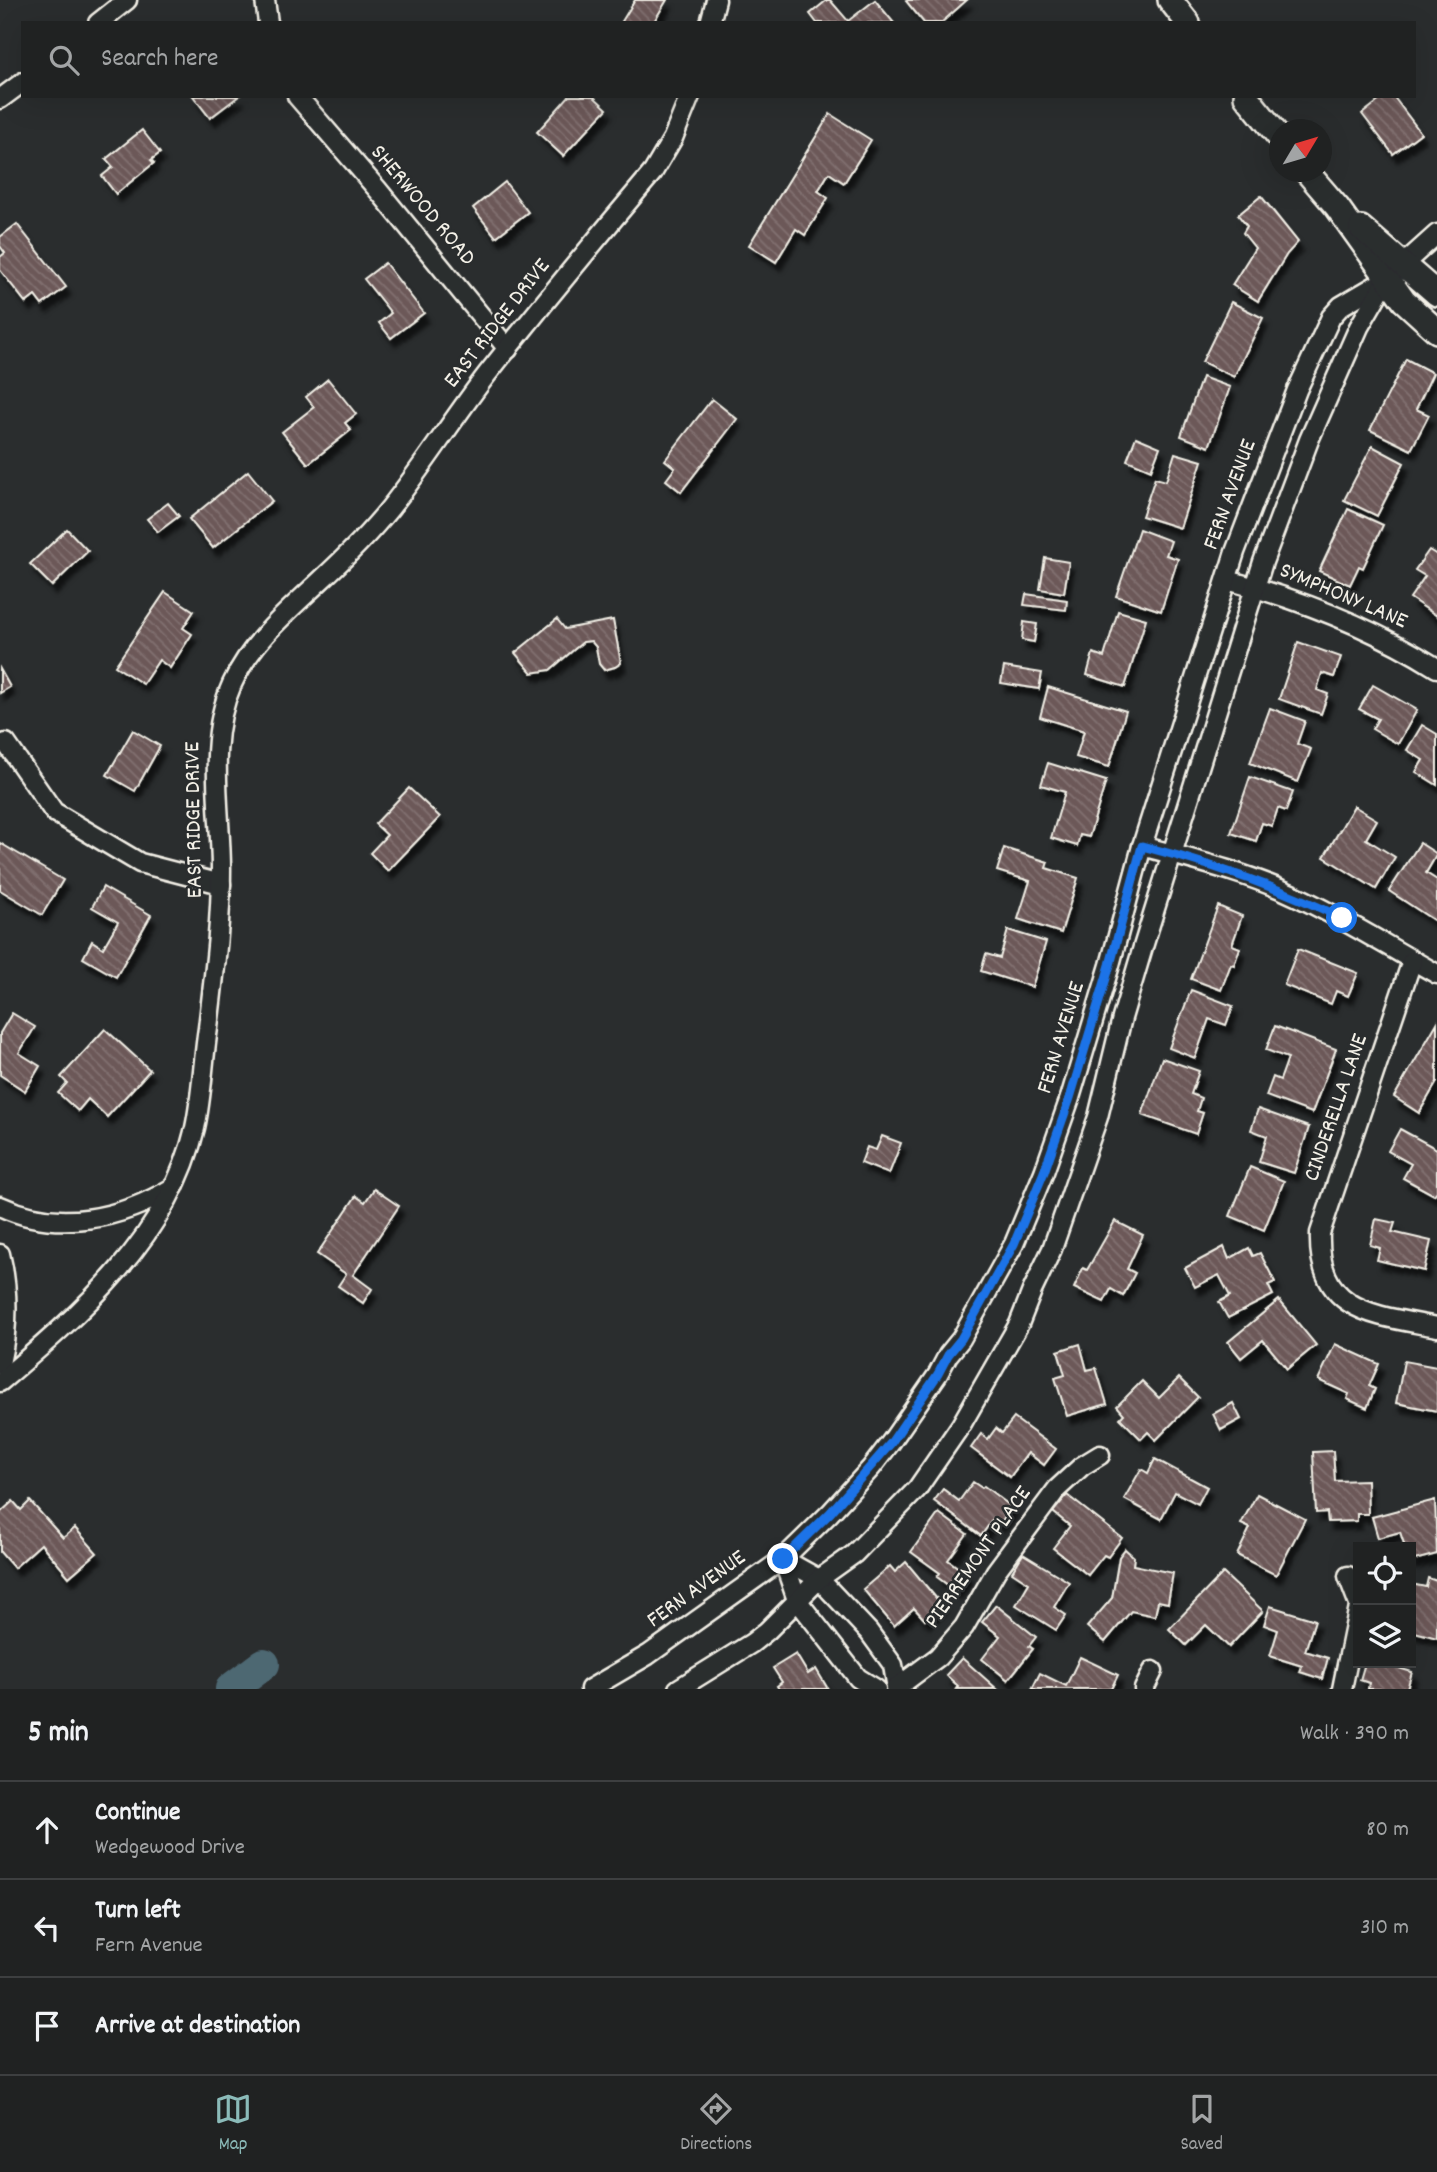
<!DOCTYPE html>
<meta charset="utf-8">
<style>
:root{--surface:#202222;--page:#2d2f2f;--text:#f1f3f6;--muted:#a2a4a5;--line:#3d3f40;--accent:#8bbbb9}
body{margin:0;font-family:Dekko,sans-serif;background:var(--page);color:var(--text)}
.controls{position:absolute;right:21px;bottom:21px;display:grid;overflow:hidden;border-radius:0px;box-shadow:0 7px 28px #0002}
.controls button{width:63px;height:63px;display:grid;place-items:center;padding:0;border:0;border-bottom:2px solid var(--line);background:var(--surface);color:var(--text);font:35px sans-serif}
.compass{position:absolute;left:1269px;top:119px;width:63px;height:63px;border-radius:50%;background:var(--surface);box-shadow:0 7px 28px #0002;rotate:52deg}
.stop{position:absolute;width:21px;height:21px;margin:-16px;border:5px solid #1a73e8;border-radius:50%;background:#fff}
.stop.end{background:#1a73e8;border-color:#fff;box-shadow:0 2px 7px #0008}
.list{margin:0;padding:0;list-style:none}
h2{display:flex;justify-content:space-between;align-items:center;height:91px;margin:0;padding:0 28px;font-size:30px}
h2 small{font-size:23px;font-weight:400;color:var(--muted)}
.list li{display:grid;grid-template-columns:46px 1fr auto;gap:21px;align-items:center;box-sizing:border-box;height:98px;padding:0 28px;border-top:2px solid var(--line)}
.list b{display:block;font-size:26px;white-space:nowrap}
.list p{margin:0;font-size:23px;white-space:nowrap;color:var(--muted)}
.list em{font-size:23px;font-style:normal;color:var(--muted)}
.icon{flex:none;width:38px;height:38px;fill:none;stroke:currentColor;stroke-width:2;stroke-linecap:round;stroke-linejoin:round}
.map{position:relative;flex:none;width:1437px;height:1689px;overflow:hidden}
.search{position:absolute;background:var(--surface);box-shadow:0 7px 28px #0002;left:21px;right:21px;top:21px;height:77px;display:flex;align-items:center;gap:18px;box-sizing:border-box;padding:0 24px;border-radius:0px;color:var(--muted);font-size:26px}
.sheet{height:385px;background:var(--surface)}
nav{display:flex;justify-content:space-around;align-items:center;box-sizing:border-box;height:98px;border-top:2px solid var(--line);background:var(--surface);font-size:19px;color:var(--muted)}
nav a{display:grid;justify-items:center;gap:4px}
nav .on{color:var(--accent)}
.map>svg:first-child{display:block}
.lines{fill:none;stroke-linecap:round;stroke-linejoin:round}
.river{stroke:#4d6772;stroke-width:32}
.building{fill:url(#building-back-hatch);stroke:#f4f1e8;stroke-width:2;filter:url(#shadow)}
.minor-casing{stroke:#f4f1e8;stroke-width:23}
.major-casing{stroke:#f4f1e8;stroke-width:28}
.minor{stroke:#2a2d2e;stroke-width:18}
.major{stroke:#2a2d2e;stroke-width:23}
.route{stroke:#1a73e8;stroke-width:9}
.labels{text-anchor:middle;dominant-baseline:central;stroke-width:5;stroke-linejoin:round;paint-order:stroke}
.street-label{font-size:23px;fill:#f4f1e8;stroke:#2a2d2e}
</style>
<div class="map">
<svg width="1437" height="1689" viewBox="0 0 1437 1689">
<defs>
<pattern id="building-back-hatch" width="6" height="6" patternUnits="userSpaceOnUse" patternTransform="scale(1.75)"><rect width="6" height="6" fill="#6c5959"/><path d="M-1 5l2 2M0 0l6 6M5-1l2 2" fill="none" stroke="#827171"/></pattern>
<filter id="shadow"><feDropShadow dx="4.5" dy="8" stdDeviation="2" flood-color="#0009"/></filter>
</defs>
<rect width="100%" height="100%" fill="#2a2d2e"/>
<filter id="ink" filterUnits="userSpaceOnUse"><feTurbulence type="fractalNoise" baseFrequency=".0143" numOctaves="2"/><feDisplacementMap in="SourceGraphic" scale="14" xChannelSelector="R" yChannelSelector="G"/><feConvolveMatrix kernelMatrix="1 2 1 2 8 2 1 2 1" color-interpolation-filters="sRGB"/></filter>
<g filter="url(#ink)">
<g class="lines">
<path class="river" d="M231,1689l33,-25"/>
</g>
<g class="building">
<path d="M635,0h32l-14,23h-32z"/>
<path d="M827,0h3l18,21 27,-21 19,23h-77l-7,-9z"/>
<path d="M908,0h59l-26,23h-17l-18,-22z"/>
<path d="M193,96h46l-29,22z"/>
<path d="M569,96h24l14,13 -44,47 -26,-24z"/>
<path d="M1385,96h8l28,37 -28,21 -31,-40z"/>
<path d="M830,114l41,26 -27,43 -15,-10 -11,18 10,7 -23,37 -9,-6 -20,33 -27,-17z"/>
<path d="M142,130l18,23 -9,7 3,3 -38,31 -14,-18 11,-9 -7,-8z"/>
<path d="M505,182l23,30 -32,25 -23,-29z"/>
<path d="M1261,196l37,46 -11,12 -29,47 -26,-16 23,-37 -12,-15 4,-7 -9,-11z"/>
<path d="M17,224l49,63 -24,18 -7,-9 -9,7 -26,-33v-13l5,-4 -5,-7v-9z"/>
<path d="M385,263l39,50 -33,25 -12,-15 12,-10 -27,-34z"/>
<path d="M1231,302l32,16 -29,59 -32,-15z"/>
<path d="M1406,359l27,14 -17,36 13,6 -18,35 -41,-20z"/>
<path d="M1202,377l28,10 -21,60 -28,-11z"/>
<path d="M328,379l28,35 -11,9 6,7 -43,34 -26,-32 32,-25 -8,-10z"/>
<path d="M712,399l25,20 -56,73 -15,-12 9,-12 -10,-8z"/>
<path d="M1136,437l24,10 -9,23 -24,-10z"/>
<path d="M1372,446l32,17 -27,53 -33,-16z"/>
<path d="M1175,453l27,8 -22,67 -38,-12 13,-38 11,3z"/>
<path d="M248,471l24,30 -59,47 -24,-29z"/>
<path d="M168,503l11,13 -21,16 -11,-13z"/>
<path d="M1348,509l35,16 -20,43 -4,-2 -9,19 -31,-14z"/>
<path d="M67,529l21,22 -36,35 -22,-22z"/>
<path d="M1139,529l32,12 -5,14 12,4 -17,52 -45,-15z"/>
<path d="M1429,550l8,5v61l-27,-18 15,-22 -10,-6z"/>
<path d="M1045,558l24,4 -5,31 -24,-4z"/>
<path d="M165,592l29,19 -11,17 9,6 -22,34 -11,-8 -16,24 -28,-18z"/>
<path d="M1026,594l41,6 -1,10 -42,-5z"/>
<path d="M1118,611l28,8 -21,68 -38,-12 6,-22 11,4z"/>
<path d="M557,619l8,10 48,-9 8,43 -6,4 -11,3 -5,-6 -3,-17 -5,-6 -8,1 -33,28 -18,3 -17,-20z"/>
<path d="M1024,622l13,2 -3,18 -12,-2z"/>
<path d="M1298,642l43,15 -7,20 -12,-4 -5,17 11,4 -7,20 -42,-15z"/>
<path d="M1004,667l38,6 -3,16 -38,-6z"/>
<path d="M0,669l10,18 -10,6z"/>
<path d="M1373,685l44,25 -19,34 -26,-15 6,-10 -19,-10z"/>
<path d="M1048,687l78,24 -17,56 -33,-10 8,-26 -44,-14z"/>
<path d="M1270,708l35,13 -8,23 14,5 -13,33 -48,-19z"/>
<path d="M1422,725l15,9v51l-21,-13 7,-12 -16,-10z"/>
<path d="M133,730l27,16 -25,45 -28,-16z"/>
<path d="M1048,763l58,18 -17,56 -9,-2 -3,11 -26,-8 14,-46 -24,-7z"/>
<path d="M1250,777l43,15 -7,19 -8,-3 -6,18 -10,-3 -6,18 -25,-8z"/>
<path d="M409,788l31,29 -52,54 -18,-18 17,-18 -12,-11z"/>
<path d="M1354,806l23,14 -11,19 29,18 -19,32 -52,-32z"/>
<path d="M0,843l63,37 -21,35 -42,-25z"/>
<path d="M1420,843l17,11 -11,19 11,7v37l-2,4 -46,-30z"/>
<path d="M1004,848l44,14 -2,6 32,10 -17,55 -43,-14 12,-38 -33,-10z"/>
<path d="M103,887l48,28 -35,62 -33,-19 9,-17 11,7 15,-26 -26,-15z"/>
<path d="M1218,906l24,10 -10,29 8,3 -6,17 -3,-1 -10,26 -30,-11z"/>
<path d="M1008,930l38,12 -14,45 -51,-16 5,-17 14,4z"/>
<path d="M1298,949l60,24 -10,23 -12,-5 -5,13 -47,-19z"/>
<path d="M1191,990l42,16 -7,19 -17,-6 -14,39 -26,-10z"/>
<path d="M12,1013l23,14 -16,26 21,13 -15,25 -25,-16v-42z"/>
<path d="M1437,1023v59l-18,31 -25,-16z"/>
<path d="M1275,1026l61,23 -24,64 -46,-17 7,-19 7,3 8,-22 -22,-8z"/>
<path d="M105,1029l45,41 -43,47 -19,-18 -10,12 -20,-18 9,-10 -6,-6z"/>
<path d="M1162,1058l37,13 -8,23 10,4 -4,13 6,2 -7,21 -54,-19z"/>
<path d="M1258,1109l51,18 -15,46 -35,-11 8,-26 -16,-6z"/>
<path d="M1400,1129l37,20v42l-3,4 -31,-17 8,-14 -23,-13z"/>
<path d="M882,1136l19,7 -12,31 -28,-11 6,-16 9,3z"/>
<path d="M1250,1167l34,14 -20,49 -34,-14z"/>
<path d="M374,1189l25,17 -46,69 19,14 -9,14 -25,-17 8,-12 -29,-20 39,-58 9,6z"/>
<path d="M1376,1219l19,4 -3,9 39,9 -7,30 -47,-11 3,-12 -10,-3z"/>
<path d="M1115,1221l28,14 -16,34 8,4 -12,23 -12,-7 -7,13 -30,-14 9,-20 4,2z"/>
<path d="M1224,1247l5,12 20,-11 4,8 7,-3 15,29 -7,3 5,10 -45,23 -9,-16 11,-6 -11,-21 -24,12 -10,-19z"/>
<path d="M1279,1300l37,45 -29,24 -24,-29 -22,18 -13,-16z"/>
<path d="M1080,1344l7,26 9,-2 11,36 -40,12 -12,-38 10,-3 -7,-24z"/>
<path d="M1335,1344l44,20 -10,22 6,3 -8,19 -20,-9 2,-5 -31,-14z"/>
<path d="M1404,1361l33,6v44l-41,-8z"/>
<path d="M1179,1378l19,19 -42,43 -8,-8 -7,7 -21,-21 4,-4 -7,-8 25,-25 17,17z"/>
<path d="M1233,1403l8,16 -20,11 -8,-16z"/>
<path d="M1014,1418l42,31 -12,16 -16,-12 -18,24 -39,-29 10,-14 7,5 8,-11 6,5z"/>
<path d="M1333,1451l2,30 32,-1 1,34h-11v7l-29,1 -1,-10 -11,1 -3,-61z"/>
<path d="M1155,1459l52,28 -9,17 -23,-12 -14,27 -37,-20 17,-30 7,4z"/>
<path d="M973,1482l9,6 2,-2 29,22 -13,16 -7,-5 -12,17 -47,-35 9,-12 16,12z"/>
<path d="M1257,1494l48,25 -29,56 -39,-20 13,-27 -9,-4z"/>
<path d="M1067,1495l55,43 -14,19 -4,-2 -16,20 -35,-27 17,-22 -17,-14z"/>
<path d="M1435,1500l2,54 -26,7v-14h-6l-5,-15 -22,6 -6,-21z"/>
<path d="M13,1501l8,9 9,-9 33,37 12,-10 22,25 -28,24 -28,-33 -27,24 -14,-16v-39z"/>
<path d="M939,1513l28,21 -19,26 20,15 -12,16 -19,-14 3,-4 -29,-21z"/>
<path d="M1125,1549l9,8 -1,8 40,8 -5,30 -10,-2 -3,15 -24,-5 -26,31 -18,-15 25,-29 7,-41z"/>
<path d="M1023,1554l46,28 -15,25 12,8 -10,15 -40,-25 13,-22 -17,-11z"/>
<path d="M906,1562l36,43 -17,15 -11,-12 -20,18 -31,-37 27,-23 5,6z"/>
<path d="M1223,1573l40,38 -34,36 -23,-22 -20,20 -17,-16z"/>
<path d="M1428,1578l9,3v57l-26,-7v-47l15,3z"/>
<path d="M996,1605l40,32 -7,9 4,3 -25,31 -26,-21 18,-23 -18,-14z"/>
<path d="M1270,1606l45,14 -10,31 23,7 -6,21 -22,-7 2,-6 -32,-10 8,-26 -14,-5z"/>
<path d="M796,1654l12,20 8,-5 12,20h-49l-2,-3 5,-4 -9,-14z"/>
<path d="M1080,1657l38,18 -7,14h-79l8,-16 26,13z"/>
<path d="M962,1658l35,31h-41l2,-3 -12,-11z"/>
<path d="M1365,1663h16l31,9 -5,17h-39l1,-6 -9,-3z"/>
</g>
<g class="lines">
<defs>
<g id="minor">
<path d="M265,0l3,23"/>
<path d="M98,23l29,-23"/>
<path d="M710,23l6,-23"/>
<path d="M297,96l81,94 130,159"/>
<path d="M0,99l23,-17"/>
<path d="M1227,580c72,19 146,48 210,88"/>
<path d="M6,743l48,69 86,51 81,21"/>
<path d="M1142,846c52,14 105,27 154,50 49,23 94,52 141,78"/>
<path d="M1412,961l-92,272c-3,80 55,82 117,94"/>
<path d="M0,1206c57,27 122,13 174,-19"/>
<path d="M0,1254c9,36 8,74 0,110"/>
<path d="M0,1382c80,-68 170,-146 195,-254 7,-32 8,-67 13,-100 6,-52 13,-105 13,-158 0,-62 -15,-128 11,-186 19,-42 55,-72 88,-103 25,-23 49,-47 70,-73 35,-44 64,-91 98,-135 54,-68 109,-135 165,-201l20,-34 17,-42"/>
<path d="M783,1559l36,20 50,53 24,33 4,24"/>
<path d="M783,1559l14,41 61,78 18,11"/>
<path d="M1348,1576l10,26"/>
<path d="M590,1689l58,-34 135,-96 47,-46 41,-45 20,-26 47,-68 10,-19 13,-16 53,-95 30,-72 26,-74 40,-133 32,-119 93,-294 62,-162 34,-73 10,-11 46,-27 50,-45"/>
<path d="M678,1689l74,-46 15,-12 52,-52 35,-25 63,-65 44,-64 58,-101 13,-33 20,-42 46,-132 24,-99 21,-71 120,-385 46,-122 50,-113 26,-45"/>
<path d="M895,1689l43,-32 26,-30 32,-56 61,-82 25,-23 18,-11"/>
<path d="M1144,1689l9,-18"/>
<path d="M1342,1689l16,-78"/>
</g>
<g id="major">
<path d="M1170,0l18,23"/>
<path d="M1246,96l34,42"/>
<path d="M1307,172l30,35 67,94 33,30"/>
<path d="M1361,228l76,66"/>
</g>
</defs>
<use href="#minor" class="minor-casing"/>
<use href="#major" class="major-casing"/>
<use href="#minor" class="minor"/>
<use href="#major" class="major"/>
</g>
</g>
<g class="lines" filter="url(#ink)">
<path class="route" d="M783,1559l47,-46 61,-70 47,-69 10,-19 13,-16 53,-95 30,-72 26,-74 40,-133 32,-119c70,18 134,40 200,72"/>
</g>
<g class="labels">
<g class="street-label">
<text transform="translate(422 206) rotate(50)">SHERWOOD ROAD</text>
<text transform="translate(498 324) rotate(-52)">EAST RIDGE DRIVE</text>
<text transform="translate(1231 495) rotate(-70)">FERN AVENUE</text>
<text transform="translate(1343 597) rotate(23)">SYMPHONY LANE</text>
<text transform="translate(195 820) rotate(-91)">EAST RIDGE DRIVE</text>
<text transform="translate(1062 1038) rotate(-73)">FERN AVENUE</text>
<text transform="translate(1337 1108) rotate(-71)">CINDERELLA LANE</text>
<text transform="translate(979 1558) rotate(-55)">PIERREMONT PLACE</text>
<text transform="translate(697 1590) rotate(-36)">FERN AVENUE</text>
</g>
</g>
</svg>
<div class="controls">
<button><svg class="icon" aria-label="locate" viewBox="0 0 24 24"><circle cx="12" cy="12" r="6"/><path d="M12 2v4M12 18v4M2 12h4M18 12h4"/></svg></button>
<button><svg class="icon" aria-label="layers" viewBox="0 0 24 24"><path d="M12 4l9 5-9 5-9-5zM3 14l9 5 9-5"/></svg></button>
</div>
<svg class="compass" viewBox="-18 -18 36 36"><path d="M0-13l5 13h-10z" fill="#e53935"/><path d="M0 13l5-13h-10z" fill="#a2a4a5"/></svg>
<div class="stop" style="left:1342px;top:918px"></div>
<div class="stop end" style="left:783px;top:1559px"></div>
<div class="search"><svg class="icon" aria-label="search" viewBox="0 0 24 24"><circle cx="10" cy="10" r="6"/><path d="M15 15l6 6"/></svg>Search here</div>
</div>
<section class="sheet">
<h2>5 min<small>Walk · 390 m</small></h2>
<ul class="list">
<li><svg class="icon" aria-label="ahead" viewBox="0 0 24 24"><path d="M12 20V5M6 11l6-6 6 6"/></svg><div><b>Continue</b><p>Wedgewood Drive</p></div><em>80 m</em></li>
<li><svg class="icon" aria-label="left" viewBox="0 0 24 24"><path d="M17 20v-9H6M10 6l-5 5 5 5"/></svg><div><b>Turn left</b><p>Fern Avenue</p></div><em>310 m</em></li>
<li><svg class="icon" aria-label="arrive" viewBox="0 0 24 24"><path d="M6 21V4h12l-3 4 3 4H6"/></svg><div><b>Arrive at destination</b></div></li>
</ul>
</section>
<nav>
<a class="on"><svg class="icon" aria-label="map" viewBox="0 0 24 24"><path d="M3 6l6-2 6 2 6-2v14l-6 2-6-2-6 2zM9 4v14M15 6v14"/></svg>Map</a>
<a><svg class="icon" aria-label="directions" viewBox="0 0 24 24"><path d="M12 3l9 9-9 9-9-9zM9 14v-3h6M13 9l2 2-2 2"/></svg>Directions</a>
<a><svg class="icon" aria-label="saved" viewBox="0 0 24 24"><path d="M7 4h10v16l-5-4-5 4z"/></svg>Saved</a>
</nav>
